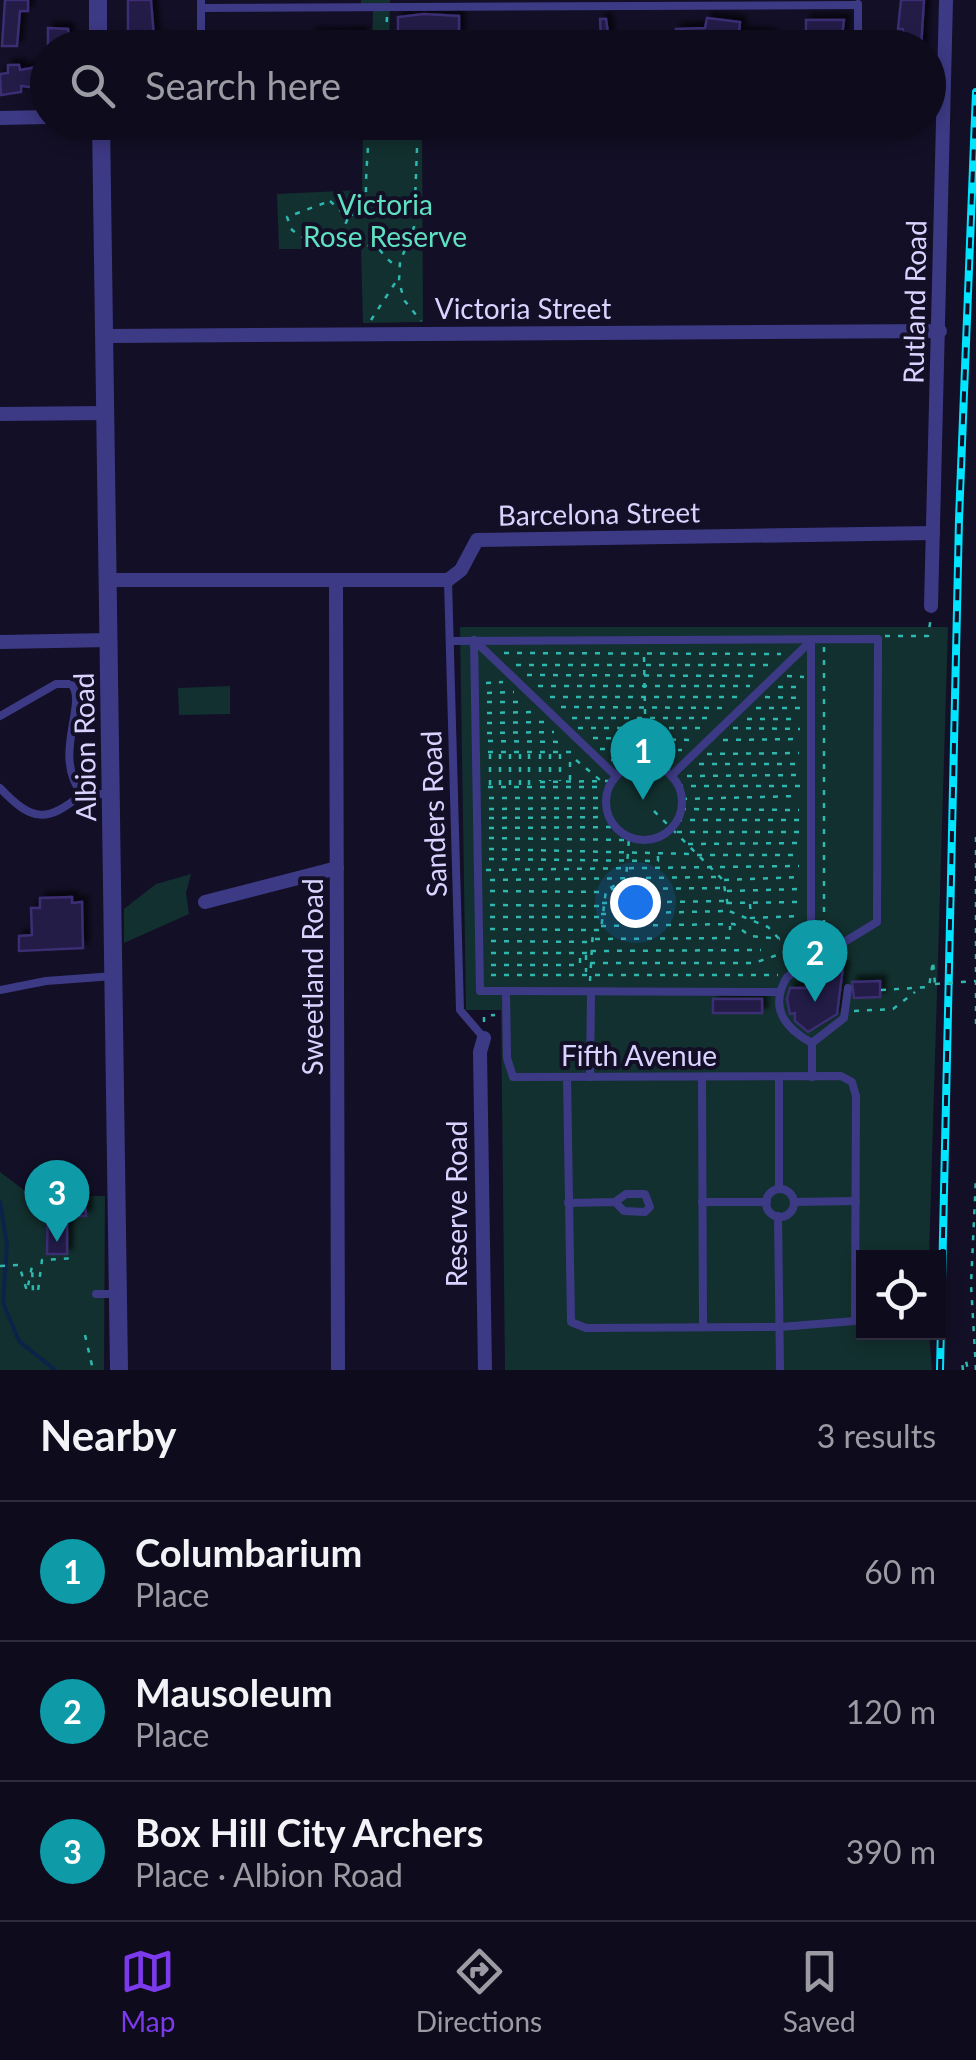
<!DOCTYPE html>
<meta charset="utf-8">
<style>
:root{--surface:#0e0b1c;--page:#1c1929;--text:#f1f3f6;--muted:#9b9ba3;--line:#2e2b3b;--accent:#7c3aed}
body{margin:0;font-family:Lato,sans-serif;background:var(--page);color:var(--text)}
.controls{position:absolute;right:30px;bottom:30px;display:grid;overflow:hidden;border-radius:0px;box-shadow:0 5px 15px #0003}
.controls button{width:90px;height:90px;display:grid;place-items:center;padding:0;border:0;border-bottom:2px solid var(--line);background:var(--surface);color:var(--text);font:50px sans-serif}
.you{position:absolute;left:635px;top:902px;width:35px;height:35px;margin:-25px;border:8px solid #fff;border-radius:50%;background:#1a73e8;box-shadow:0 0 0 15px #1a73e833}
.badge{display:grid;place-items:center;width:65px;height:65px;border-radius:50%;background:var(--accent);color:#fff;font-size:32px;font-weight:700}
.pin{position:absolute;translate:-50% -82px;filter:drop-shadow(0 2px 5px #0008)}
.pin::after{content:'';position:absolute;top:52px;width:35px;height:30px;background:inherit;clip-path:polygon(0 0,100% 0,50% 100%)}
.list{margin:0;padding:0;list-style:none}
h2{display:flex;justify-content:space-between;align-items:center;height:130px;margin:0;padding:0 40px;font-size:42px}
h2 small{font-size:32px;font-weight:400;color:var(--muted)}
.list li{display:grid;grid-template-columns:65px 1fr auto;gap:30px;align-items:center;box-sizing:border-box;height:140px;padding:0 40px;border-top:2px solid var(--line)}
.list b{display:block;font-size:38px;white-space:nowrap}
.list p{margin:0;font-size:32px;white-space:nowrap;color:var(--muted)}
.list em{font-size:32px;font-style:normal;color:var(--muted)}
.icon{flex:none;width:55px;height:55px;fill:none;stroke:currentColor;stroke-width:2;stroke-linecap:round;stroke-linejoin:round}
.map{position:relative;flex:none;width:976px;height:1370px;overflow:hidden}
.search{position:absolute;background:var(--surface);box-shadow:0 5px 15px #0003;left:30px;right:30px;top:30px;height:110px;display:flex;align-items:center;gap:25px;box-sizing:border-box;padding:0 35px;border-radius:55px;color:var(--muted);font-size:38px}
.sheet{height:550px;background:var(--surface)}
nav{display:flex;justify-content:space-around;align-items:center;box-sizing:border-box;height:140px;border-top:2px solid var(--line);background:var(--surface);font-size:28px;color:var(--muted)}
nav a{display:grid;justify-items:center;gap:5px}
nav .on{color:var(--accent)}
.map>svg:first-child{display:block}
.green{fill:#12302f}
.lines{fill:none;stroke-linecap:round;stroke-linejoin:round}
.stream{stroke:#0c2248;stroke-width:4}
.building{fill:#241b47;stroke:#3b2d73;stroke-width:2.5;filter:url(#shadow)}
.path{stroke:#2fb8b0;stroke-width:2.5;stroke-dasharray:5 8;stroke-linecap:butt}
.service{stroke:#3d3a85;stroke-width:8}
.minor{stroke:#3d3a85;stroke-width:14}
.tertiary{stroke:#3d3a85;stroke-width:18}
.rail-casing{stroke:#00e5ff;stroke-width:8}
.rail{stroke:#130f26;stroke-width:4;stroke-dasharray:11;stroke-linecap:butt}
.path-bridge{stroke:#2fb8b0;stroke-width:2.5;stroke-dasharray:5 8;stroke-linecap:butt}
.labels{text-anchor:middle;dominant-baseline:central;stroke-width:8;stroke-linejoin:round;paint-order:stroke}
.park-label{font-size:28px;fill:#5fe0c0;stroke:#130f26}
.street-label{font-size:28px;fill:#d9d4ff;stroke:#130f26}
</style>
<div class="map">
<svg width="976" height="1370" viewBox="0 0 976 1370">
<defs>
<filter id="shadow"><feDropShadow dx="5.5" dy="-5.5" stdDeviation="2.5" flood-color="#0009"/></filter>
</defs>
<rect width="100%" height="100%" fill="#130f26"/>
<g class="green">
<path d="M361,0h29l-1,47h-17l1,-36 -12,-5z"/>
<path d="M363,123h59l1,199 -60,1 -2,-74h-82l-2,-55 85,-4z"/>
<path d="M460,627h488l-19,630 -65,1v74l65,1 3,37h-427l-4,-360h-35z"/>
<path d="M230,686v28l-51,1 -1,-27z"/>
<path d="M191,874l-5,19 3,21 -65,29v-34l32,-25z"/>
<path d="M0,1172l32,24h73l-1,174h-104z"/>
</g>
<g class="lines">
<path class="stream" d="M0,1201l7,44 -4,58 16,38 36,29"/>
</g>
<g class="building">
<path d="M5,0h23v11h-8l-3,35h-15z"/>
<path d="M128,0h23l3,38h12v10h-38z"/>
<path d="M901,0h23l-3,48h-17l-1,-19h-5z"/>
<path d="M424,14l35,2v22l-21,-2v12h-14v-10l-26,-1v-20z"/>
<path d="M707,18l33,4 -1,10 32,3v13h-95v-19l29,-1z"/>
<path d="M600,19h6l4,29h-28l-1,-8 20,-1z"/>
<path d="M806,20h38l-2,16h-12l1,12h-18l-1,-15h-6z"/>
<path d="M48,28l20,1 1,16 -21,1z"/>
<path d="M362,33v15h-51l-1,-14z"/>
<path d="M8,65h11l1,5 28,-5v24l-27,-3v6l-20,3 -1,-21 8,-1z"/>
<path d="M72,897v6l10,-1 1,46 -64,3v-15l13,-1 -1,-27h9v-10z"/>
<path d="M821,967h22l-6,47 -29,18 -13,-11v-8l-5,1 -3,-15 3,-11h31z"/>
<path d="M880,981v16l-26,1 -2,-16z"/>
<rect x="713" y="999" width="49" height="14"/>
<path d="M85,1198l1,18h-19v38h-20l1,-55z"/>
</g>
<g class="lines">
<g class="path">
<path d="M386,48l1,-32"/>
<path d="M369,122c0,48 -17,117 29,145"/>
<path d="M418,122l-4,105 -14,35 -1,19 5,19 17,21"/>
<path d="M330,201l18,17 -7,16 -36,5 -13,-9 -5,-13z"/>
<path d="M348,215l13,-1 4,-12"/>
<path d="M343,237l34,11"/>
<path d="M371,320l26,-40"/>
<path d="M885,636h43l3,-19"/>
<path d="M824,647v297"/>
<path d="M504,653l277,1"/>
<path d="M644,657l2,107"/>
<path d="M516,665h257"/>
<path d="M527,675l232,1"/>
<path d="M787,676l17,1"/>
<path d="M486,683l17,-1"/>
<path d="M538,686h212"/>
<path d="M778,687h22"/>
<path d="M487,693l27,-1"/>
<path d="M550,697h187"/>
<path d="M765,697l37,1"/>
<path d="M487,702h37"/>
<path d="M561,707l167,1"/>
<path d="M756,708h47"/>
<path d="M487,713l47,-1"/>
<path d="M572,718h142"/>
<path d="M747,719h52"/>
<path d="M487,723l57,-1"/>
<path d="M578,728h127"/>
<path d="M733,728l67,1"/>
<path d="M487,733l67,-1"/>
<path d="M593,738l102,2"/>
<path d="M723,740l77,-1"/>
<path d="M488,741l77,1"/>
<path d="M600,749l82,1"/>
<path d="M488,752h87"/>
<path d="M490,754v32"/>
<path d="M500,754v32"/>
<path d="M510,754v32"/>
<path d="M520,754v32"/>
<path d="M529,754v32"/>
<path d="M540,754v27"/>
<path d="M550,754v27"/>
<path d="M560,754v27"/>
<path d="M707,754l92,-1"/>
<path d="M611,760h20l4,5"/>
<path d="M699,764h102"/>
<path d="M652,765l6,-6 15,1"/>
<path d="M687,776l112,-1"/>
<path d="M570,780v-20h6l24,20"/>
<path d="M540,782l69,-1"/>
<path d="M678,786h124"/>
<path d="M488,787h121"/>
<path d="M489,798h117"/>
<path d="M682,799l117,-3"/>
<path d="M489,809l117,-1"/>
<path d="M681,809l118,1"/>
<path d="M654,811l69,69 6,31 39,16 29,31"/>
<path d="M489,818l120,-1"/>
<path d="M677,820h124"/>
<path d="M489,828l126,-1"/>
<path d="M677,832h125"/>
<path d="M976,837v188"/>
<path d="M489,838l137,2"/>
<path d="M688,844l112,-1"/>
<path d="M489,849l203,5"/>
<path d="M697,855h102"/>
<path d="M489,859l169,2v-7"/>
<path d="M486,870l313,-4"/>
<path d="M490,880l226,-3"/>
<path d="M724,880l77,-3"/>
<path d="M611,889l113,-1"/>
<path d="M490,891l112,1"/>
<path d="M727,891l72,-2"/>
<path d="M602,903l122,-2"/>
<path d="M727,903l72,-1"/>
<path d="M750,904l1,14 48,-2"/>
<path d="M490,905l112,1"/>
<path d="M601,914l127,-3"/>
<path d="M490,917h111"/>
<path d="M601,926l133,-2 16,12 30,3"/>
<path d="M490,929l102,1"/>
<path d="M595,939l135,-1v-12"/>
<path d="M491,941l102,1"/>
<path d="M591,951l170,-1"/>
<path d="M491,953h97"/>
<path d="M586,955v17"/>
<path d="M590,963h164l38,-13"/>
<path d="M491,965h89v-12"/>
<path d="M491,975h287"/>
<path d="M590,981l3,-51h8l5,-40 20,-10 3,-42"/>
<path d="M881,990l48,-3 4,-26 2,23"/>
<path d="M854,1011l39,-2 22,-17"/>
<path d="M484,1022v-6l11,-1"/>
<path d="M0,1266l19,-1 8,26 5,-25 1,26 5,-1 4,-31 33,-2"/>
<path d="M85,1335l8,35"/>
<path d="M963,1370l-1,-8 4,-1 2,9"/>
<path d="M976,1370l-5,-86 5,-107"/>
</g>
<g class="service">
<path d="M858,4v44"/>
<path d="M201,8l657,-3"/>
<path d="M201,48v-48"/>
<path d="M448,581l12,429 24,28"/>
<path d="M474,640l6,351 298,1"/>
<path d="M474,640l142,136"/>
<path d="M451,641l427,-2 -1,283 -90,55c-18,30 -3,51 25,66l32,-25 4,-30"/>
<path d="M811,641v324"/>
<path d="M0,716l56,-32h15c18,18 -20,71 11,110h26"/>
<circle cx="644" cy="802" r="38"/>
<path d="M671,776l140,-135"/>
<path d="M0,788c32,34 47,35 82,6"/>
<path d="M0,990l46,-9 68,-5"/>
<path d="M506,991l1,67 6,19 328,-1 11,6 4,14 -1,225 -75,6 -194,1 -15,-6 -4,-245"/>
<path d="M812,1043v34"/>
<path d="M590,1077l1,-84"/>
<path d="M702,1077l1,250"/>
<path d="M779,1189v-111"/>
<circle cx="780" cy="1203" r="14"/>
<path d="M702,1202h65"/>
<path d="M794,1202l62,-1"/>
<path d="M568,1203l47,-1 11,-8h19l5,13 -5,5 -21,-1 -9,-9"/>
<path d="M778,1216l2,154"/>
<path d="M96,1294h23"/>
</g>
<g class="minor">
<path d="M0,118l48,-1"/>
<path d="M107,336l833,-5"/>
<path d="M0,414l107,-1"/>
<path d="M108,580h340l13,-10 16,-30 456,-7"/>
<path d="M336,583l2,787"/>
<path d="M931,606l15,-606"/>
<path d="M0,642l110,-2"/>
<path d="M205,902l132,-34"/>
<path d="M484,1038l-4,14 5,318"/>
</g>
<g class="tertiary">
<path d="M98,0v48"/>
<path d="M101,122l18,1248"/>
</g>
<defs>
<path id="rail" d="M940,1370l19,-851 17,-427"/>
</defs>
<use href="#rail" class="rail-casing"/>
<use href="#rail" class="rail"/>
<path class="path-bridge" d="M935,984l40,-3"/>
</g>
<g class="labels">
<g class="park-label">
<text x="385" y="204">Victoria<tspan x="385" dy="32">Rose Reserve</tspan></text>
</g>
<g class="street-label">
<text transform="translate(914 302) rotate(-89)">Rutland Road</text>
<text x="523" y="308">Victoria Street</text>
<text transform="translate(599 513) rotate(-1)">Barcelona Street</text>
<text transform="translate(84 747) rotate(-91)">Albion Road</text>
<text transform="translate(433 814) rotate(-92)">Sanders Road</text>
<text transform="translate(312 977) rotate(-90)">Sweetland Road</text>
<text x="639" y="1055">Fifth Avenue</text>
<text transform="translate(456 1204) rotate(-90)">Reserve Road</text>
</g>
</g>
</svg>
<div class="controls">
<button><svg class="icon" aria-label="locate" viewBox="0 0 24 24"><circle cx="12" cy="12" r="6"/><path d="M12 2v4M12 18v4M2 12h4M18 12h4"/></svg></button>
</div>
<div class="you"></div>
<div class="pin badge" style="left:643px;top:800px;background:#0f9aa8">1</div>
<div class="pin badge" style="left:815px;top:1002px;background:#0f9aa8">2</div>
<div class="pin badge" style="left:57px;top:1242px;background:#0f9aa8">3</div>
<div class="search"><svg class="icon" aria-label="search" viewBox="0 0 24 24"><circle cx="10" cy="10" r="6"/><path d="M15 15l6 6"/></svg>Search here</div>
</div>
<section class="sheet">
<h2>Nearby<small>3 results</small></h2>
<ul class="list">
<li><span class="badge" style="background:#0f9aa8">1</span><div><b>Columbarium</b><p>Place</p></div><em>60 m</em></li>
<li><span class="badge" style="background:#0f9aa8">2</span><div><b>Mausoleum</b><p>Place</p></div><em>120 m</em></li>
<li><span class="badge" style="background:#0f9aa8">3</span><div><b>Box Hill City Archers</b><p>Place · Albion Road</p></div><em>390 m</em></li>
</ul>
</section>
<nav>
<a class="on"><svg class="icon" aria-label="map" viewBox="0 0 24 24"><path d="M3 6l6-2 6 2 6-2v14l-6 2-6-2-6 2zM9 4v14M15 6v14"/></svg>Map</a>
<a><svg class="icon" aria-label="directions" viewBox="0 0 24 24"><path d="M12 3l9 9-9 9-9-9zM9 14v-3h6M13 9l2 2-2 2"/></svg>Directions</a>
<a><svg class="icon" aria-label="saved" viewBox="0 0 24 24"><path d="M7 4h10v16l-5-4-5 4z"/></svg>Saved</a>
</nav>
